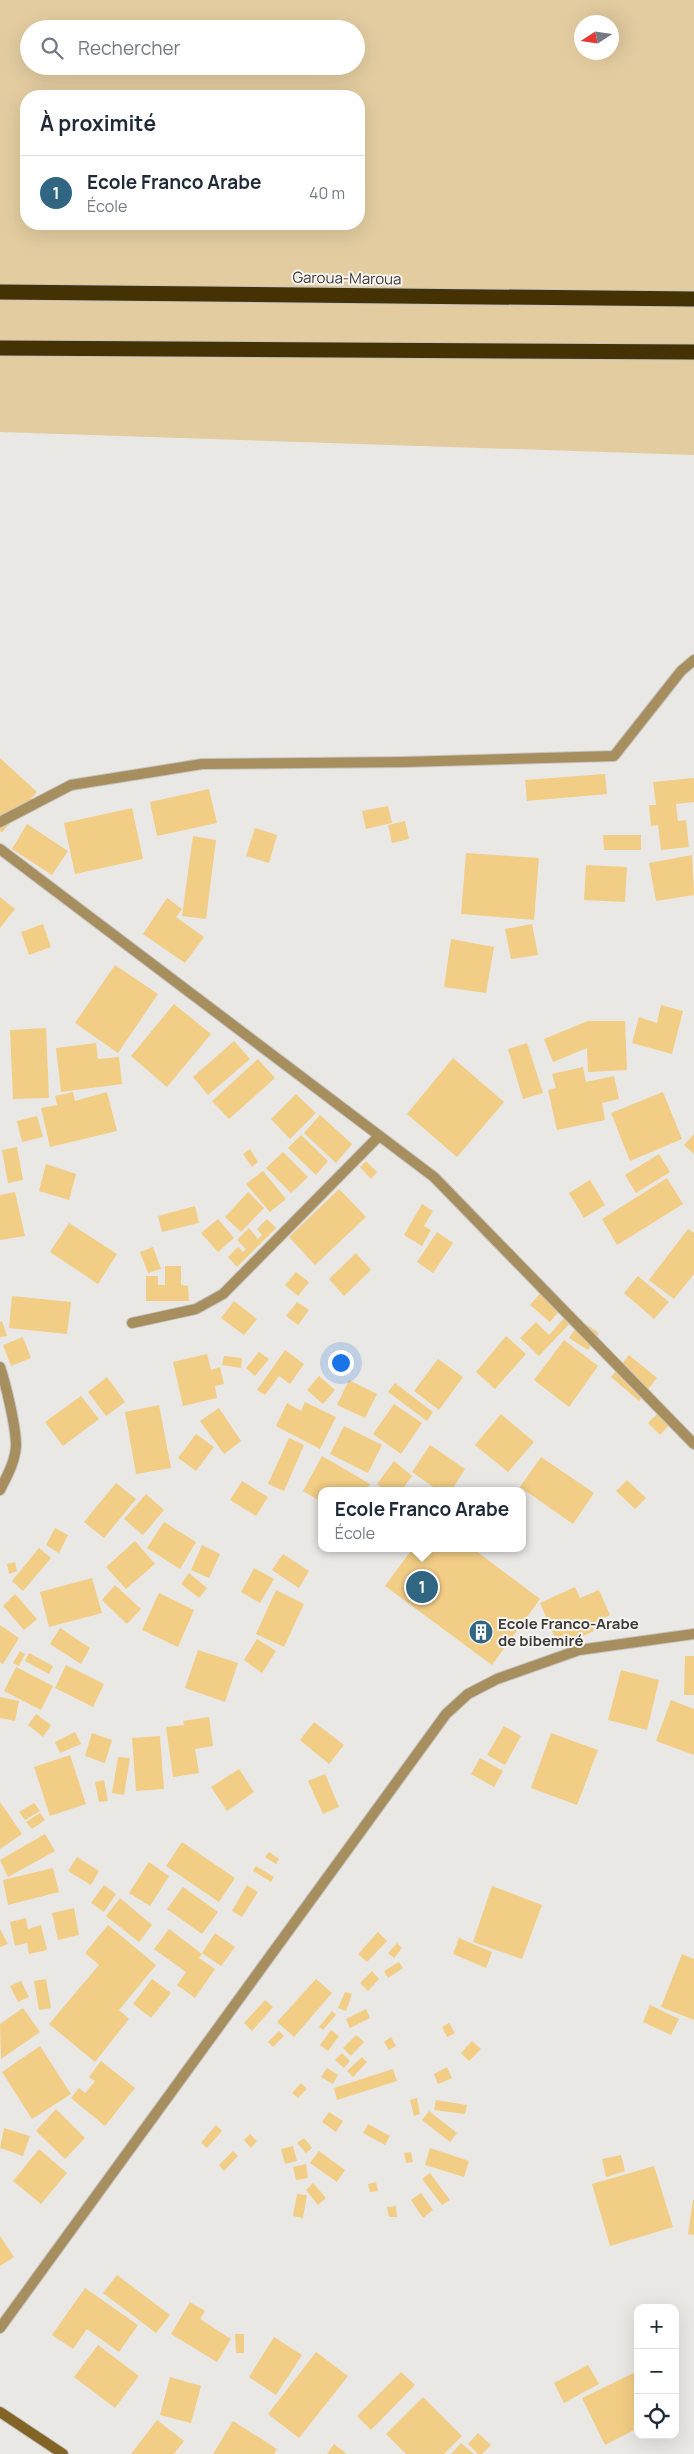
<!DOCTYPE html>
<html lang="fr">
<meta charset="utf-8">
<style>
:root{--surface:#fff;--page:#f6f6f7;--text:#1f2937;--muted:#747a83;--line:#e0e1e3;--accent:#306681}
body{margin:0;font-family:Manrope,sans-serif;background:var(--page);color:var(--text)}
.controls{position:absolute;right:15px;bottom:15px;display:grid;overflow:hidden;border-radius:10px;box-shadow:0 5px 20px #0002}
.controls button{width:45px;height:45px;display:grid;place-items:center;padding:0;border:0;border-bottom:1px solid var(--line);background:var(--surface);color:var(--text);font:25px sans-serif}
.compass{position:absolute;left:574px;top:15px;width:45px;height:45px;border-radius:50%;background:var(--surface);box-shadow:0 5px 20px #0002;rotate:258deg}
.you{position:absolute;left:340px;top:1362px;width:18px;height:18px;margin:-12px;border:4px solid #fff;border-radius:50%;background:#1a73e8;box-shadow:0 0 0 8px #1a73e833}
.badge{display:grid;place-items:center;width:32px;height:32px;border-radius:50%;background:var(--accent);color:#fff;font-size:16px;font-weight:700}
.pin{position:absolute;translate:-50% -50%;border:2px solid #fff;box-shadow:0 1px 5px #0006}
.popup{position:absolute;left:318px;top:1487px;width:208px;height:65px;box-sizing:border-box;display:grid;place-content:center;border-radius:10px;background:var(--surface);filter:drop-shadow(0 1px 4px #0005);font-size:16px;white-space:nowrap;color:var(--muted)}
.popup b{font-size:19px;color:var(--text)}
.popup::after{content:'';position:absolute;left:50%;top:100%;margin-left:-10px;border:10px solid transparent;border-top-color:var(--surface)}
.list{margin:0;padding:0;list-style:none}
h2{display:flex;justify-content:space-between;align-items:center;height:65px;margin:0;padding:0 20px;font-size:21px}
h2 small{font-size:16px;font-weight:400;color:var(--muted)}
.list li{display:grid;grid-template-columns:32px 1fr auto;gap:15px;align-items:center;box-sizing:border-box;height:75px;padding:0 20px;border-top:1px solid var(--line)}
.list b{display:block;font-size:19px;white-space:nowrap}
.list p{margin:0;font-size:16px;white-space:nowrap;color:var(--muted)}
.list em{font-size:16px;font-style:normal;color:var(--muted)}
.icon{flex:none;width:28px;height:28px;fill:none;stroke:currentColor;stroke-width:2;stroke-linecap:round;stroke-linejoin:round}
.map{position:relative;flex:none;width:694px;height:2454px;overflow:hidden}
.search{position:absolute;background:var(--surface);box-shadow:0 5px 20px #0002;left:20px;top:20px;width:345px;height:55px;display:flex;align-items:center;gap:12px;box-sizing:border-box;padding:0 18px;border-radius:28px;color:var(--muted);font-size:19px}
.panel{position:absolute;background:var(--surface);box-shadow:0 5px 20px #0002;left:20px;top:90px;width:345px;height:140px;border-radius:20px}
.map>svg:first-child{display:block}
.green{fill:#e3cca0;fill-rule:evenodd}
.building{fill:#f2cd85}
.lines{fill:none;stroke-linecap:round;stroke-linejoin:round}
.street-casing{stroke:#c7c5c2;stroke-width:12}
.secondary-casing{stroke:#c7c5c2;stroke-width:12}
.highway-casing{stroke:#c7c5c2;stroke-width:17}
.street{stroke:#a78e5e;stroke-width:10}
.secondary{stroke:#816426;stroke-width:10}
.highway{stroke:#443104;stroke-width:15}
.labels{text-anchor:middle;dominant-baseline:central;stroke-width:4;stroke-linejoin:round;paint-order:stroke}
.street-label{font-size:15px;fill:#3c3b3a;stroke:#f8f5f1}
.poi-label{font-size:15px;font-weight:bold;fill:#3c3b3a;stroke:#f8f5f1;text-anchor:start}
</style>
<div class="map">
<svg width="694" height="2454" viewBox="0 0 694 2454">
<rect width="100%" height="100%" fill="#eae8e4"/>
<path class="green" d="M0,0h694v455l-694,-23zM582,22h30v30h-30zM29,29h327v37h-327zM26,96h333v128h-333z"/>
<g class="building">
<path d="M0,758l37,34 -35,40 -2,-1z"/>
<path d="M605,774l2,20 -80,7 -2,-21z"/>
<path d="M694,778v24l-18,2 2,17 8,-1 3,27 -28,3 -3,-25 -7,1 -2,-21h7l-3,-23z"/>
<path d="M209,789l8,34 -60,13 -7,-34z"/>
<path d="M388,806l4,17 -26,6 -4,-18z"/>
<path d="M132,808l11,51 -68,15 -11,-51z"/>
<path d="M405,821l4,18 -17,4 -4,-18z"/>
<path d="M27,824l41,27 -16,24 -40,-26z"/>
<path d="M255,828l22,7 -8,28 -23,-7z"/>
<path d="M603,835h38v15h-37z"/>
<path d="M193,836l23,4 -10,79 -24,-3z"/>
<path d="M466,853l73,5 -5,62 -73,-6z"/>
<path d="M692,855l2,40 -38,6 -7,-38z"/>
<path d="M586,865l41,2 -2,35 -41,-2z"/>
<path d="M0,897l15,12 -15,19z"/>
<path d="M167,898l15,11 -6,8 28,20 -19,26 -42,-29z"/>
<path d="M43,924l8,23 -22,8 -8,-23z"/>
<path d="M532,924l6,31 -27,4 -6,-30z"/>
<path d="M451,939l43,8 -8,46 -42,-6z"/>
<path d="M115,965l43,29 -40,59 -43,-30z"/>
<path d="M174,1004l37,30 -44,53 -36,-31z"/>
<path d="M661,1005l22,6 -11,43 -40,-11 7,-26 18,6z"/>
<path d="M588,1021h37l2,49 -39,2 -1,-24 -34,14 -9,-23z"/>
<path d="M46,1028l3,70 -36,1 -3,-69z"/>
<path d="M234,1041l16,18 -42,36 -15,-18z"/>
<path d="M96,1043l2,16 21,-2 3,27 -61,8 -5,-44z"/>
<path d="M527,1043l16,50 -20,6 -15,-50z"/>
<path d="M453,1058l51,44 -47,55 -50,-43z"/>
<path d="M258,1059l17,19 -46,41 -17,-18z"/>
<path d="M583,1067l3,15 28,-6 5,23 -17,4 3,17 -48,10 -9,-40 8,-2 -4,-14z"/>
<path d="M73,1092l2,9 32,-9 10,39 -67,16 -9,-39 16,-3 -2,-9z"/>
<path d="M663,1092l19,47 -52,22 -19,-48z"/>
<path d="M296,1094l20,19 -26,26 -19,-20z"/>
<path d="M320,1115l32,29 -16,19 -32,-30z"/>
<path d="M37,1116l6,21 -21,5 -5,-21z"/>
<path d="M694,1134v20l-10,-9z"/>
<path d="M301,1135l27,26 -12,14 -28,-27z"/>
<path d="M17,1147l6,33 -15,3 -6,-33z"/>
<path d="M250,1149l8,13 -6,5 -9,-13z"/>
<path d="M283,1152l25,25 -17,16 -25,-25z"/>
<path d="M659,1154l11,18 -34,21 -11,-18z"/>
<path d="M366,1161l11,11 -6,7 -11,-12z"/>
<path d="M46,1164l30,10 -7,26 -30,-9z"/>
<path d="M263,1171l23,28 -16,13 -24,-28z"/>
<path d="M667,1178l16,26 -66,41 -15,-26z"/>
<path d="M590,1180l15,25 -21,13 -15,-25z"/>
<path d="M339,1189l27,28 -51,48 -26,-28z"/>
<path d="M15,1192l10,44 -25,4v-45z"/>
<path d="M248,1192l16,16 -23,24 -16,-15z"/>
<path d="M422,1204l11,7 -9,15 7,4 -9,16 -18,-11z"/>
<path d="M195,1206l4,17 -37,9 -4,-16z"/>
<path d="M218,1219l16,19 -16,14 -17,-19z"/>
<path d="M267,1219l9,9 -39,39 -9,-10 10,-10 5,5 3,-3 -9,-9 12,-12 9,11 4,-4 -5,-6z"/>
<path d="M69,1223l48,31 -19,30 -48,-32z"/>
<path d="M688,1229l6,4v41l-20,25 -25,-19z"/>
<path d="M437,1232l16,11 -20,30 -16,-11z"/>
<path d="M153,1247l8,22 -13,4 -8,-21z"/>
<path d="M356,1253l15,17 -27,26 -15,-17z"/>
<path d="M165,1266h16v19l7,1 1,15h-43v-25h12v9h7z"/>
<path d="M296,1272l13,10 -11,14 -13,-11z"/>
<path d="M638,1276l31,26 -15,17 -30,-26z"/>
<path d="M545,1288l20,16 -15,18 -20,-17z"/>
<path d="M12,1296l59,6 -4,32 -58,-6z"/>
<path d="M234,1301l23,18 -13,16 -23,-17z"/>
<path d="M297,1302l12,8 -11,15 -12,-9z"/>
<path d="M566,1316l6,5 -33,35 -19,-18 16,-16 13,13z"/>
<path d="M2,1321l5,15 -7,1v-15z"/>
<path d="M581,1321l18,12 -11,17 -19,-12z"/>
<path d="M506,1336l20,18 -31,35 -19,-17z"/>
<path d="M23,1337l8,21 -20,8 -8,-21z"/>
<path d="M564,1340l34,26 -29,41 -35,-27z"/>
<path d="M285,1350l19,14 -14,20 -11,-8 -14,19 -8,-5z"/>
<path d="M259,1352l10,7 -14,17 -9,-8z"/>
<path d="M207,1354l4,16 9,-3 4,17 -9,2 2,12 -34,8 -10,-44z"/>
<path d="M629,1355l28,23 -18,23 -28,-24z"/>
<path d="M224,1356l18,2 -1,10 -19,-3z"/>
<path d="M438,1359l25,18 -24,33 -25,-19z"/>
<path d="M319,1376l16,14 -12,14 -16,-14z"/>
<path d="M107,1377l18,25 -19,14 -18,-24z"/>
<path d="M349,1380l28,14 -12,24 -28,-13z"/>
<path d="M395,1383l38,29 -6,9 -39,-29z"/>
<path d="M81,1396l18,23 -36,27 -18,-24z"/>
<path d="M305,1402l31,15 -16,32 -44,-23 11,-23 14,8z"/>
<path d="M394,1404l28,19 -21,31 -28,-20z"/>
<path d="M159,1405l12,63 -35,6 -11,-62z"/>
<path d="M219,1408l22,33 -17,13 -24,-33z"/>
<path d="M659,1412l12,11 -11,12 -12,-12z"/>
<path d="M501,1414l33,28 -26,30 -33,-27z"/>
<path d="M344,1426l38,19 -14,28 -38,-19z"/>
<path d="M196,1434l18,13 -18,24 -18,-13z"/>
<path d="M289,1438l15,7 -20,46 -16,-7z"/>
<path d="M430,1445l35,24 -14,22h-12l-27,-19z"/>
<path d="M322,1456l48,28 -4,7h-44v11l-19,-11z"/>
<path d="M541,1457l53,36 -21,31 -53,-37z"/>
<path d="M394,1461l18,15 -11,15h-14l-10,-7z"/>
<path d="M627,1480l19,18 -11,11 -19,-18z"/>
<path d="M242,1481l26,16 -12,19 -26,-16z"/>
<path d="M116,1483l20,16 -32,39 -20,-16z"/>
<path d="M146,1494l18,16 -21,25 -19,-16z"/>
<path d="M164,1522l32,20 -16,27 -33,-21z"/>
<path d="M55,1528l13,7 -9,18 -13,-8z"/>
<path d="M135,1541l20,23 -29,25 -20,-22z"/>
<path d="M202,1545l18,9 -11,24 -18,-8z"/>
<path d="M39,1548l12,10 -28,33 -11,-10z"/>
<path d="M413,1548h59l68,51 -48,66 -107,-79z"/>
<path d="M283,1554l26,17 -10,17 -27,-18z"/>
<path d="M15,1562l2,9 -8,3 -2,-10z"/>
<path d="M254,1568l20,11 -14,24 -19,-11z"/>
<path d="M189,1573l18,15 -8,10 -18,-14z"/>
<path d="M92,1578l10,35 -53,14 -9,-35z"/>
<path d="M115,1585l26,24 -14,15 -25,-24z"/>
<path d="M575,1587l5,11 19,-8 11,25 -19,9 3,7 -35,16 -19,-44z"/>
<path d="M276,1590l28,14 -20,43 -28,-13z"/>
<path d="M159,1593l35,17 -16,37 -36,-17z"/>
<path d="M15,1594l22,25 -13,11 -21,-24z"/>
<path d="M0,1625l19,13 -16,26 -3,-2z"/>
<path d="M60,1628l30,20 -9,16 -31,-20z"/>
<path d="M257,1639l19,12 -14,22 -18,-13z"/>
<path d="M198,1650l40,13 -13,39 -40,-14z"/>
<path d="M20,1651l5,3 -6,12 -6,-3z"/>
<path d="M29,1653l24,13 -4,8 -24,-13z"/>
<path d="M685,1656h9v39h-10z"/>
<path d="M66,1665l38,19 -11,23 -38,-19z"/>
<path d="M16,1667l37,19 -12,24 -37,-19z"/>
<path d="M621,1670l38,10 -12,50 -39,-10z"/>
<path d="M0,1697l19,4 -4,20 -15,-3z"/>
<path d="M671,1700l23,9v46l-38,-14z"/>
<path d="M36,1714l15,11 -8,12 -15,-12z"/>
<path d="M209,1717l4,29 -18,3 4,24 -26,4 -7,-50 18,-2 -1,-4z"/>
<path d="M314,1722l30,23 -15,19 -29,-24z"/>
<path d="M504,1726l17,10 -16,29 -18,-10z"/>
<path d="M75,1732l6,12 -21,9 -5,-11z"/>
<path d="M92,1733l20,7 -7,23 -20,-7z"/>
<path d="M551,1733l47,17 -21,55 -46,-17z"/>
<path d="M160,1736l4,53 -28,2 -4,-53z"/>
<path d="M70,1755l16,49 -36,12 -16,-49z"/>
<path d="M118,1757l12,1 -6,37 -12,-2z"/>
<path d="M480,1758l23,13 -9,16 -23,-13z"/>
<path d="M239,1769l15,23 -27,19 -16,-24z"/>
<path d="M325,1774l14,33 -16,7 -15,-33z"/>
<path d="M104,1780l4,21 -9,1 -4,-20z"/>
<path d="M0,1802l22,32 -22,15z"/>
<path d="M34,1803l6,8 -15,9 -6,-8z"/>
<path d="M40,1813l5,7 -13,9 -6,-7z"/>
<path d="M45,1834l10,17 -47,26 -8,-17z"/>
<path d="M182,1842l53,36 -16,24 -53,-36z"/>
<path d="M269,1852l10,7 -3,5 -11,-7z"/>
<path d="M77,1857l22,14 -8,14 -23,-14z"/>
<path d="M149,1862l20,14 -19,30 -21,-13z"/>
<path d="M256,1866l18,11 -3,5 -18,-11z"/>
<path d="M53,1868l6,24 -51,13 -5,-25z"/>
<path d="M104,1885l12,9 -12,18 -13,-9z"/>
<path d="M247,1885l11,7 -16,25 -10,-6z"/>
<path d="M492,1886l50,19 -20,54 -49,-17z"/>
<path d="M183,1887l35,25 -16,22 -35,-25z"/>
<path d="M120,1898l32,27 -13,17 -33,-26z"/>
<path d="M74,1908l5,27 -21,5 -6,-27z"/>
<path d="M26,1918l2,11 13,-4 6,25 -18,4 -2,-11 -12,3 -5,-24z"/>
<path d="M108,1925l48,40 -37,45 10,9 -34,43 -46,-38 50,-59 -14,-12z"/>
<path d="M0,1929l8,15 -8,3z"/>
<path d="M169,1929l33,25 -3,4 16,11 -20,29 -18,-13 9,-13 -32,-23z"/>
<path d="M378,1932l9,9 -20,21 -9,-8z"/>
<path d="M215,1933l20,14 -14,19 -19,-13z"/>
<path d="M459,1938l33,14 -6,16 -33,-14z"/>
<path d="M397,1943l5,5 -8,10 -6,-5z"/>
<path d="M682,1954l12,5v61l-33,-13z"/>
<path d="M399,1962l4,6 -15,10 -4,-7z"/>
<path d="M372,1971l7,8 -11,12 -8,-8z"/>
<path d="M46,1979l5,29 -12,2 -5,-29z"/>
<path d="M152,1979l19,14 -20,25 -18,-14z"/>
<path d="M316,1979l16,14 -38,44 -17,-15z"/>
<path d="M21,1981l8,16 -11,5 -8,-16z"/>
<path d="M345,1992l7,2 -6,17 -8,-3z"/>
<path d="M265,2000l8,7 -21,24 -8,-8z"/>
<path d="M650,2005l29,14 -8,16 -28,-13z"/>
<path d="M23,2008l17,24 -39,27 -1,-35z"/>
<path d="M366,2009l4,9 -20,10 -4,-9z"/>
<path d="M332,2011l4,4 -13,15 -4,-3z"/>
<path d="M449,2023l6,10 -8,4 -5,-10z"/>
<path d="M331,2030l8,6 -11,15 -8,-6z"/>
<path d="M279,2031l5,5 -11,11 -5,-5z"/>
<path d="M356,2035l8,7 -13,14 -8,-8z"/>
<path d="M391,2037l5,9 -7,4 -5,-8z"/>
<path d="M472,2041l9,8 -12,12 -8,-8z"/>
<path d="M40,2046l31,48 -39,25 -30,-47z"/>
<path d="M342,2053l8,8 -6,7 -9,-8z"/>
<path d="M362,2057l5,5 -14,15 -6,-6z"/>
<path d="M101,2061l34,27 -30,38 -34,-28 8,-10 6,5 10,-12 -6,-4z"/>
<path d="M447,2067l5,11 -14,6 -4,-10z"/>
<path d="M327,2068l11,7 -5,9 -12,-7z"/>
<path d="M393,2069l4,12 -60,19 -3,-12z"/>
<path d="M301,2083l6,6 -9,9 -6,-5z"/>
<path d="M417,2098l3,16 -6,2 -4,-16z"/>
<path d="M436,2100l31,5 -2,9 -31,-4z"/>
<path d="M56,2109l29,29 -20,21 -29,-28z"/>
<path d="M429,2111l28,22 -7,9 -28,-22z"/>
<path d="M329,2112l14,9 -7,11 -14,-10z"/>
<path d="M368,2124l22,12 -5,9 -22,-12z"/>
<path d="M216,2125l6,6 -15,17 -6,-5z"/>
<path d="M4,2128l26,8 -7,20 -23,-8z"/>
<path d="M250,2134l7,7 -6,7 -7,-8z"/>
<path d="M304,2138l8,10 -6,5 -9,-10z"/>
<path d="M293,2146l4,15 -12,3 -4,-15z"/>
<path d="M430,2148l39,13 -5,16 -39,-12z"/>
<path d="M39,2149l28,24 -26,31 -28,-23z"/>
<path d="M233,2151l5,5 -14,15 -5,-6z"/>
<path d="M319,2151l26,19 -8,12 -27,-19z"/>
<path d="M411,2152l2,10 -7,1 -2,-10z"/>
<path d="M621,2155l4,16 -19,6 -4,-18z"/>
<path d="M306,2164l2,14 -12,2 -3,-13z"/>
<path d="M654,2166l19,61 -63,19 -18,-62z"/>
<path d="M430,2173l20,27 -8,5 -20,-26z"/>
<path d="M376,2182l2,9 -8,1 -2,-8z"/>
<path d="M313,2183l13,15 -8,7 -12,-15z"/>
<path d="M421,2193l12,17 -10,8 -12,-18z"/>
<path d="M297,2194l10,1 -4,23 -10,-2z"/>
<path d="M693,2200h1v35l-6,-1z"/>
<path d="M396,2206l1,11h-8l-2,-10z"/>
<path d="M0,2236l14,21 -14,9z"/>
<path d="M117,2275l53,40 -14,18 -53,-40z"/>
<path d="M85,2288l53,37 -19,27 -32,-23 -14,20 -21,-14z"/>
<path d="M190,2302l15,9 -5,8 31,20 -14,23 -46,-28z"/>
<path d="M235,2334h9v19h-8z"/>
<path d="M274,2337l28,18 -26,40 -27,-18z"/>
<path d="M98,2345l41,31 -24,32 -41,-31z"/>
<path d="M316,2352l32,24 -49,62 -31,-24z"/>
<path d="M588,2365l11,19 -35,19 -10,-20z"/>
<path d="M638,2371v57l-33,17 -23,-47z"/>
<path d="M401,2372l14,13 -44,45 -14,-14z"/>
<path d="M170,2377l31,9 -10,37 -31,-8z"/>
<path d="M423,2397l39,39 -18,18h-38l-20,-20z"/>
<path d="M157,2420l27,21 -10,13h-43z"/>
<path d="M233,2421l44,28 -3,5h-61z"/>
<path d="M478,2433l13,12 -9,9h-4l-10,-10z"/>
<path d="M461,2443l13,11h-23z"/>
<path d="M334,2444l13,10h-20z"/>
</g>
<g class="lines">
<defs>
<g id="street">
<path d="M0,822l71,-37 131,-21 201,-2 211,-6 67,-85 13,-11"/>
<path d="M0,849l434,328 260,267"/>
<path d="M132,1323l64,-14 27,-15 156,-158"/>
<path d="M0,1367c6,18 16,60 16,79 -1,16 -9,30 -16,44"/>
<path d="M0,2328l446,-614 22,-20 29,-15 82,-29 115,-16"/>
</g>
<path id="secondary" d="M0,2412l63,42"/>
<g id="highway">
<path d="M0,292l694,7"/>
<path d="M0,348l694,4"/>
</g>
</defs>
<use href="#street" class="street-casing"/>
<use href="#secondary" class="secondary-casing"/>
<use href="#highway" class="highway-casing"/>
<use href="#street" class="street"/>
<use href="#secondary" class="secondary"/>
<use href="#highway" class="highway"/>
</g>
<defs>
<symbol id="building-disc" viewBox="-11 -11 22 22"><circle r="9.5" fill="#306681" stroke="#f8f5f1"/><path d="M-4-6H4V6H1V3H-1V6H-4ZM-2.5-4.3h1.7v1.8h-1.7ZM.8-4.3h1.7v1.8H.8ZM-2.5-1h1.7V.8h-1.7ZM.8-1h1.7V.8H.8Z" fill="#fff"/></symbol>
</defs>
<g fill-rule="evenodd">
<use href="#building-disc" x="467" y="1618" width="28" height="28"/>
</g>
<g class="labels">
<g class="street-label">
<text transform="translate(347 278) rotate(1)">Garoua-Maroua</text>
</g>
<g class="poi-label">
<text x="498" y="1623">Ecole Franco-Arabe<tspan x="498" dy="17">de bibemiré</tspan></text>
</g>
</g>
</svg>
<div class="controls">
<button>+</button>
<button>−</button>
<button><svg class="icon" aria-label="locate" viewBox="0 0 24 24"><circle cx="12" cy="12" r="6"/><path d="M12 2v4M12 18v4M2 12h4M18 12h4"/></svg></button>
</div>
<svg class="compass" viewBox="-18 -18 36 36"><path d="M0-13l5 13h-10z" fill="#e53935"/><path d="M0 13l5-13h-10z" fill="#747a83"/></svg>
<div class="you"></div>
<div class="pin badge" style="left:422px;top:1587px">1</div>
<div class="popup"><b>Ecole Franco Arabe</b>École</div>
<div class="search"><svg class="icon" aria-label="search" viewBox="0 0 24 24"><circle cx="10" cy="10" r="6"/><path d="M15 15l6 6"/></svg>Rechercher</div>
<section class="panel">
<h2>À proximité<small></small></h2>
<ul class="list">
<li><span class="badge">1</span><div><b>Ecole Franco Arabe</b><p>École</p></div><em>40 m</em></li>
</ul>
</section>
</div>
